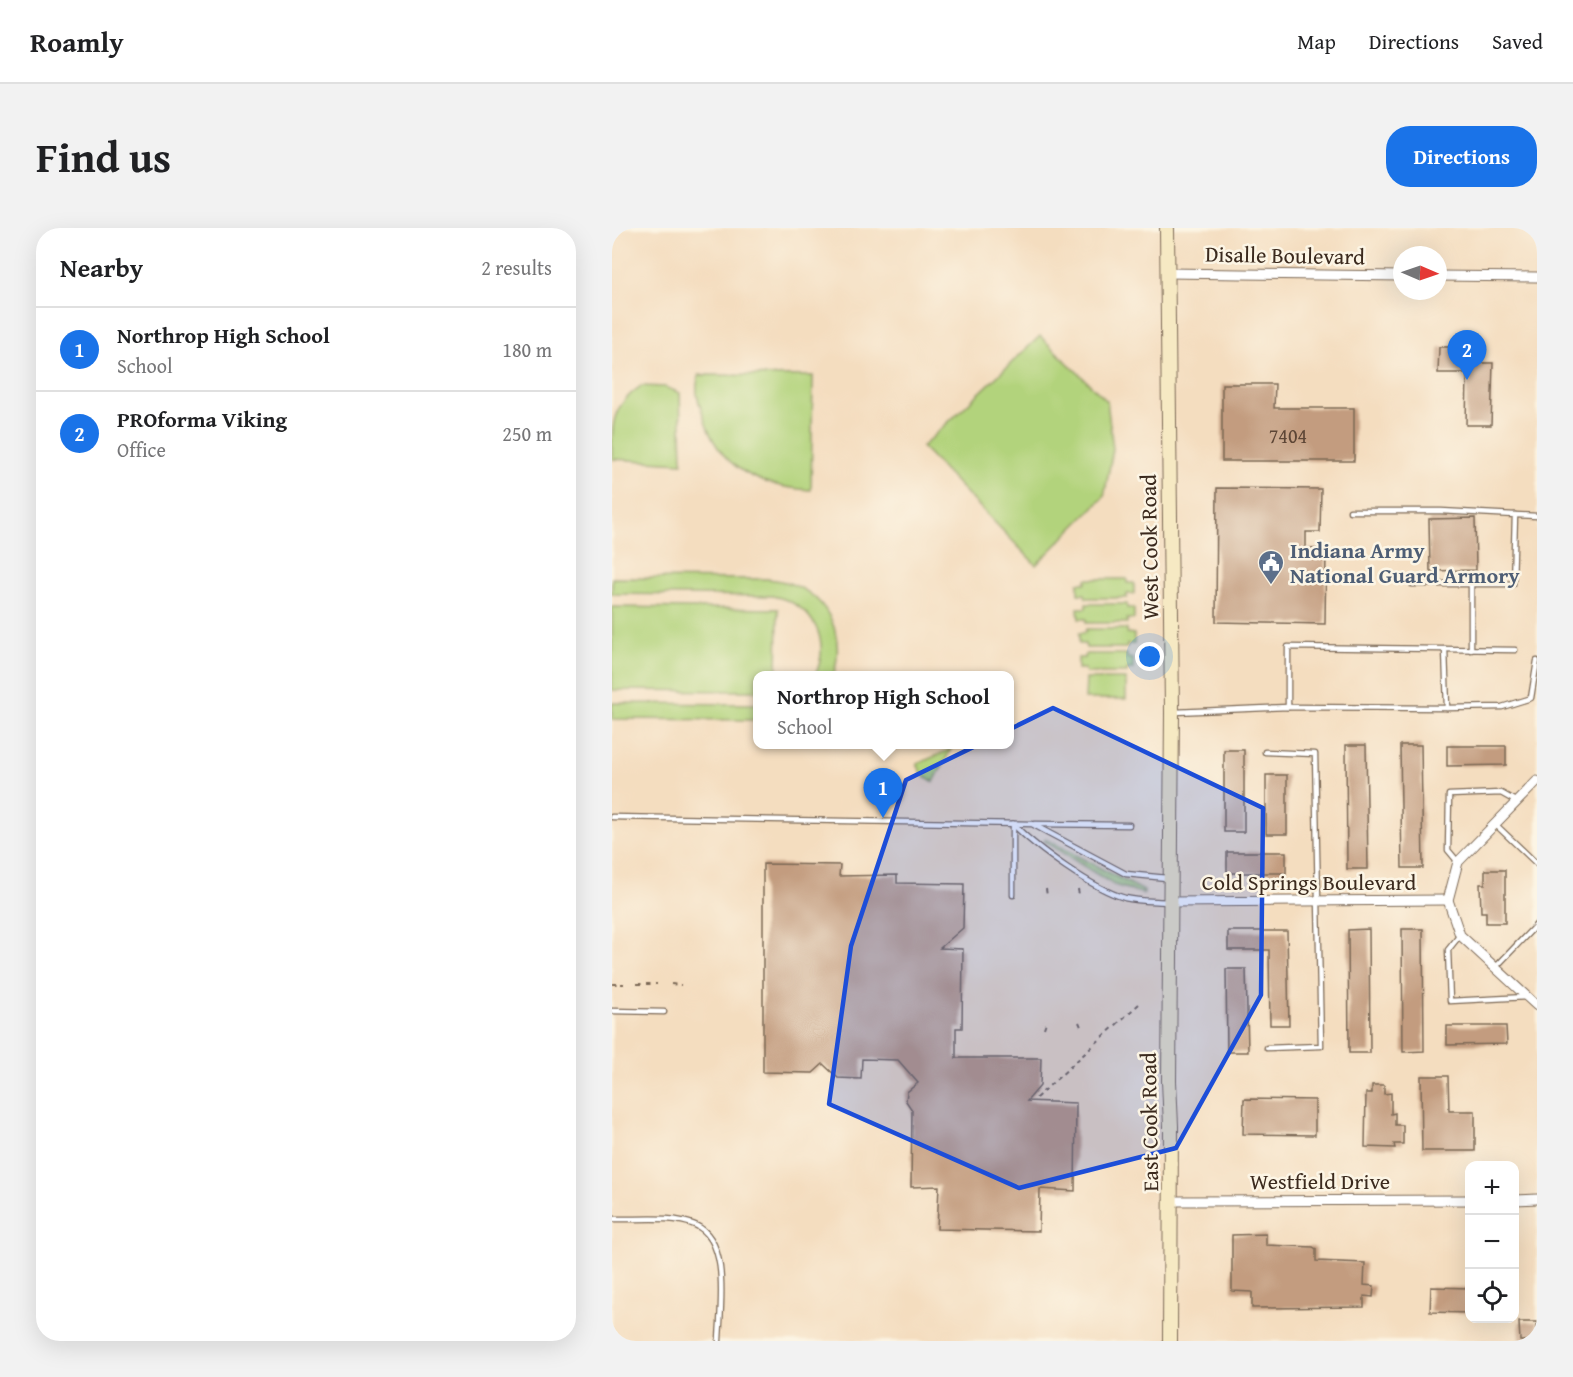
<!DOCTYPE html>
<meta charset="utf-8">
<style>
:root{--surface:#fff;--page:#f2f2f2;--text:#202124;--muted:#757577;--line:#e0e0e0;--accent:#1a73e8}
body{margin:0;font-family:"Gentium Book Plus",serif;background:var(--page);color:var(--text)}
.controls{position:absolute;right:18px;bottom:18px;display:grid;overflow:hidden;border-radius:12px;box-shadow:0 6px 24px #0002}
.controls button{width:54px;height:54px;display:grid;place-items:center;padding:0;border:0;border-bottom:2px solid var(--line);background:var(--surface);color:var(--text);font:30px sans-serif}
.compass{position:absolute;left:781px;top:18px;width:54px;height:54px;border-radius:50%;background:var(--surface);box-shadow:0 6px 24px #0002;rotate:92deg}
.you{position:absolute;left:538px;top:429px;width:21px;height:21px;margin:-15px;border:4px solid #fff;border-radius:50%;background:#1a73e8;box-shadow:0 0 0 9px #1a73e833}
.badge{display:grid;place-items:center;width:39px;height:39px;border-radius:50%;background:var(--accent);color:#fff;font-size:20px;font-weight:700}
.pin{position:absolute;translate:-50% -50px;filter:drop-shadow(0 2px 3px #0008)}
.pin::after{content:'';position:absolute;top:32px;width:21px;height:18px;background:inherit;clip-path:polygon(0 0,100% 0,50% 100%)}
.popup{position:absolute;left:141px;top:443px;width:261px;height:78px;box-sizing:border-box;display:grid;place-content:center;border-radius:12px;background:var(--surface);filter:drop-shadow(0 2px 4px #0005);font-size:20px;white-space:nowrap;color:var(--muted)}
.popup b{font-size:22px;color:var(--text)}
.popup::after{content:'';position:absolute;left:50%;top:100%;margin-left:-12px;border:12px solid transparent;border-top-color:var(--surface)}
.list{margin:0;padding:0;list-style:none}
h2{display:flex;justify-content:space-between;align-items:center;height:78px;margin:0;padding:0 24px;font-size:26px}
h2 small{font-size:20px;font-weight:400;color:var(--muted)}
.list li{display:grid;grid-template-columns:39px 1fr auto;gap:18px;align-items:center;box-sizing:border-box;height:84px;padding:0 24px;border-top:2px solid var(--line)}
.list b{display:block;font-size:22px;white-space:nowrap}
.list p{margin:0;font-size:20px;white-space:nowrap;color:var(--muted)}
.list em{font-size:20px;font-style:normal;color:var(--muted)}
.icon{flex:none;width:33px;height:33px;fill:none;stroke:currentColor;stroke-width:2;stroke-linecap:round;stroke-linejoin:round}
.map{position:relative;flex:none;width:925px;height:1113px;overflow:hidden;border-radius:24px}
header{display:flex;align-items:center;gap:36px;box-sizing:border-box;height:84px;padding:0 30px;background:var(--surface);border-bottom:2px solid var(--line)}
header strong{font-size:28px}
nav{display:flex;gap:33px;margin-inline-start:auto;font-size:21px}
.intro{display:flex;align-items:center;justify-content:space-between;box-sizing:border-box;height:144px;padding:0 36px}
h1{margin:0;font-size:42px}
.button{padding:15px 27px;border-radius:24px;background:var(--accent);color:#fff;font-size:21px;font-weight:700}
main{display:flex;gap:36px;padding:0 36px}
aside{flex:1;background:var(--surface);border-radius:24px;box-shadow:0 6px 24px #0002}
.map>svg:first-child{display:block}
.green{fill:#b2d37b;stroke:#767e4c;stroke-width:1.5}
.building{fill:#c39c7f}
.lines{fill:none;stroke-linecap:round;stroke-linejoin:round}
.lane-casing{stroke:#7c6956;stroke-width:7}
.street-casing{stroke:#7c6956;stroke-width:11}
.secondary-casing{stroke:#7c6956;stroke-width:16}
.path{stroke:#7c6956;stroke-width:2;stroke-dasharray:4.5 4.5;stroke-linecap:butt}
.lane{stroke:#fff;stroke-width:4.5}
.street{stroke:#fff;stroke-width:9}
.secondary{stroke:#f6e9c3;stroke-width:14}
.marked{fill:#1d4ed8;fill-opacity:0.2;stroke:#1d4ed8;stroke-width:4.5;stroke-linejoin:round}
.labels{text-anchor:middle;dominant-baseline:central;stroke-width:5;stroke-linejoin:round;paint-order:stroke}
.number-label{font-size:20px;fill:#5d4636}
.street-label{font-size:22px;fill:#3b2a1e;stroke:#fcf5e5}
.service-label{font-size:22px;font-weight:bold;fill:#4e5e75;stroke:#fcf5e5;text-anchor:start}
</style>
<header>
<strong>Roamly</strong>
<nav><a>Map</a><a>Directions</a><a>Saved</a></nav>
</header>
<div class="intro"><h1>Find us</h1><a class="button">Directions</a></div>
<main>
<aside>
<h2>Nearby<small>2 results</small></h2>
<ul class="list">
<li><span class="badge">1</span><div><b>Northrop High School</b><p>School</p></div><em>180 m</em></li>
<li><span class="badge">2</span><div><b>PROforma Viking</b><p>Office</p></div><em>250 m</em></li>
</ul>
</aside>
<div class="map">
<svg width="925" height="1113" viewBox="0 0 925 1113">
<rect width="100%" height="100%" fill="#fcf5e5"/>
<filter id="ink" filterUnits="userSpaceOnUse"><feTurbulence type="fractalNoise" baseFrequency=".0167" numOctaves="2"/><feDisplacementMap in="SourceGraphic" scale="12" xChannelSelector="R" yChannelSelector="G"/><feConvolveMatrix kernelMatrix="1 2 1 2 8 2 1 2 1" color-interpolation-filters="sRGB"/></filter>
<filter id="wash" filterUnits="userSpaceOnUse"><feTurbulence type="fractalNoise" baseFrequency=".008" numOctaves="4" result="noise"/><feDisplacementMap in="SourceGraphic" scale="24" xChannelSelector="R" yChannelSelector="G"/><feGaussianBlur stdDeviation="1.35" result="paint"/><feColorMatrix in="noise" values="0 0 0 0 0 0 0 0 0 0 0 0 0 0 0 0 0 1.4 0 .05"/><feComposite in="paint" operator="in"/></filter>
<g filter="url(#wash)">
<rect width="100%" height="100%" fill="#f4ddbf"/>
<g class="green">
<path d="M428,108l67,65 6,48 -9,48 -68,68 -114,-118z"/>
<path d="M87,147l114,1 -2,114c-53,-3 -93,-22 -108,-75 -5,-15 -9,-25 -4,-40z"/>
<path d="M29,158l24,1 15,6 2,70 -70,-4c0,-38 0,-53 29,-73z"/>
<path d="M0,350l156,1c52,5 79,45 66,95l-19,1c18,-36 -5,-73 -43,-79l-160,-2z"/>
<path d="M474,351h41v4h7v11h-7v4h-41l-1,-4h-7v-11h8z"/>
<path d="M474,376h41v4h7v11h-7v4h-41v-4h-7l-1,-11h8z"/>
<path d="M0,379l166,2 -1,66 -20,1v15l-145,-1z"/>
<path d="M474,401h41v4l7,1v10h-7v4h-41l-1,-4h-6v-11h6z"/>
<path d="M474,426h41v4l6,1v10h-6v4h-41l-1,-4h-7v-11h7z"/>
<path d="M474,451h40v20h-41z"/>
<path d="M0,475l145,1v16l-145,-1z"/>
<path d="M339,521l-17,33 -11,-7 -6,-11z"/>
<path d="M433,611l99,52v3l-30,-9 -70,-44z"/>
</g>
<g id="blocks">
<g class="building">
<path d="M827,119h29l-1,16h26l-2,62h-25l1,-52h-29z"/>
<path d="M610,156h53l-1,24h80v53h-132z"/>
<path d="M605,260l104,1 -1,43h-14v17h20l-1,75 -109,-2z"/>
<path d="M863,290l1,52 -46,1 -1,-52z"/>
<path d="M734,517h20l2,124h-21z"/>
<path d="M788,517h21l2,123h-21z"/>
<path d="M835,518h59v19l-59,1z"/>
<rect x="612" y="522" width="20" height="82"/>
<rect x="654" y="547" width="21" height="59"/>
<rect x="615" y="624" width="59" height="21"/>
<path d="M151,636l77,1 -1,11 58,-1v8l67,1 -1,44 -23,20 23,1 -1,79h-6v30h85l-1,28 -13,15 49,2 -1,88 -35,-2 -1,42 -102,-2 2,-43 -28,1 1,-77 -6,-9 1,-9 11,-9 -20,-23 -36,-1 -1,20 -23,-1 -15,-14 -10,9 -50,-1z"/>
<path d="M873,642h20v53h-19v-11h-5l-1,-28h5z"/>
<path d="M757,701l1,124h-21l-1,-123z"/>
<path d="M790,701h21l1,122 -21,1z"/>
<path d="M616,703h59l2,94h-19l-1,-75h-41z"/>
<path d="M614,741h20l2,83h-21z"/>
<path d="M835,798h59l1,18 -60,1z"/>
<path d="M809,848h27l1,35h26v40h-53z"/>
<path d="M760,857h12v9l7,-1v21l4,-1v12h8v19h-9l1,4 -30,-1 1,-54h6z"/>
<path d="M632,871l71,1v35l-72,-1z"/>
<path d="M654,1006v11l47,2 3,2v12l49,2 -1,22 10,1 -1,11 -9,-1v11l-112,1v-16l-20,-1v-56z"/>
<path d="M819,1059l39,1v25l-40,-1z"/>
<path d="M907,1094h18v19h-17z"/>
</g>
</g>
</g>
<g filter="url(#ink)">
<use href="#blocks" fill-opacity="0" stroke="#7c6956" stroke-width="1.5"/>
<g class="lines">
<defs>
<g id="lane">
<path d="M738,283h91l74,4 -2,69h-101"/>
<path d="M903,287l22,1"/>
<path d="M859,355v67"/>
<path d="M676,479v-60l227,3"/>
<path d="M835,480l55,-1 29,-9 6,-37"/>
<path d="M563,484l113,-5 159,1 -2,-59"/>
<path d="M653,524l50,2 6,292 -54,2"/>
<path d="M0,589l420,7 94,50 41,4"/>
<path d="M401,596c23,24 80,65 112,74 13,3 29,3 42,4"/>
<path d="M401,596v71"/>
<path d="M423,596l94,1"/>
<path d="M883,596l42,40"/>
<path d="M846,634l-10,-12 1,-55 52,-2 16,9"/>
<path d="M848,707l-12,15 2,51 77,-4"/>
<path d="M883,740l42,-44"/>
<path d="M0,783l52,1"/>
<path d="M0,991c26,1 59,-4 83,6 36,15 25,84 24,116"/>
</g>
<g id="street">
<path d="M555,45l235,3"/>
<path d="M826,48l99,1"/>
<path d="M925,553l-79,81 -10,38 12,35 77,71"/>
<path d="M558,674l278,-2"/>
<path d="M903,972l22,-1"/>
<path d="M559,973l299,-1"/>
</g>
<path id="secondary" d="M555,0l5,484 -3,369 2,45 -1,215"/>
</defs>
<use href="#lane" class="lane-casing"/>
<use href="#street" class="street-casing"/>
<use href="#secondary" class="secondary-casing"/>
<g class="path">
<path d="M434,661l1,7"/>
<path d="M466,661l1,6"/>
<path d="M0,756h12"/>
<path d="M25,756h20"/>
<path d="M59,756l10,1"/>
<path d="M467,794l3,7"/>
<path d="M432,800l2,-6"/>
<path d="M424,870l104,-95"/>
</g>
<use href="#lane" class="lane"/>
<use href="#street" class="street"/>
<use href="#secondary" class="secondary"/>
</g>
</g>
<path class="marked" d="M441,480l210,100 -2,187 -85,153 -157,40 -190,-84 22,-158 55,-166z"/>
<defs>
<symbol id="civic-pin" viewBox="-11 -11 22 30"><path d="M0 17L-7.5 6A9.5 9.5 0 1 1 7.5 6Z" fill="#5c6f8a" stroke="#fcf5e5"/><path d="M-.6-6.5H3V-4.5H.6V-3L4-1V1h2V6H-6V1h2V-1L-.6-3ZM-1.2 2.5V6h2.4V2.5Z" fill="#fff"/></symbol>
</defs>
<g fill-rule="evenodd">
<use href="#civic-pin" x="644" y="320" width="30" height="40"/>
</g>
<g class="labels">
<g class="number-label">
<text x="676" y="207">7404</text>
</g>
<g class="street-label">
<text transform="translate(673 27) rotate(1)">Disalle Boulevard</text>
<text transform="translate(537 319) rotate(-91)">West Cook Road</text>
<text x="697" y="654">Cold Springs Boulevard</text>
<text transform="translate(537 894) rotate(-91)">East Cook Road</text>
<text x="708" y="953">Westfield Drive</text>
</g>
<g class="service-label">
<text x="678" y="322">Indiana Army<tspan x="678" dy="25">National Guard Armory</tspan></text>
</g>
</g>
</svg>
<div class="controls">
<button>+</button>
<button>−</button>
<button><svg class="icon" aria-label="locate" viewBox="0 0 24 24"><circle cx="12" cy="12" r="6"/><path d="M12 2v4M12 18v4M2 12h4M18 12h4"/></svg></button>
</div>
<svg class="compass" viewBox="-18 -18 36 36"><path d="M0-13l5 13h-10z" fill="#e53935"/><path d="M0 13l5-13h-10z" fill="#757577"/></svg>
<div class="you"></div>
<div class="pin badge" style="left:271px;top:590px">1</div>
<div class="popup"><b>Northrop High School</b>School</div>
<div class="pin badge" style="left:855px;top:152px">2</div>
</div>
</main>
